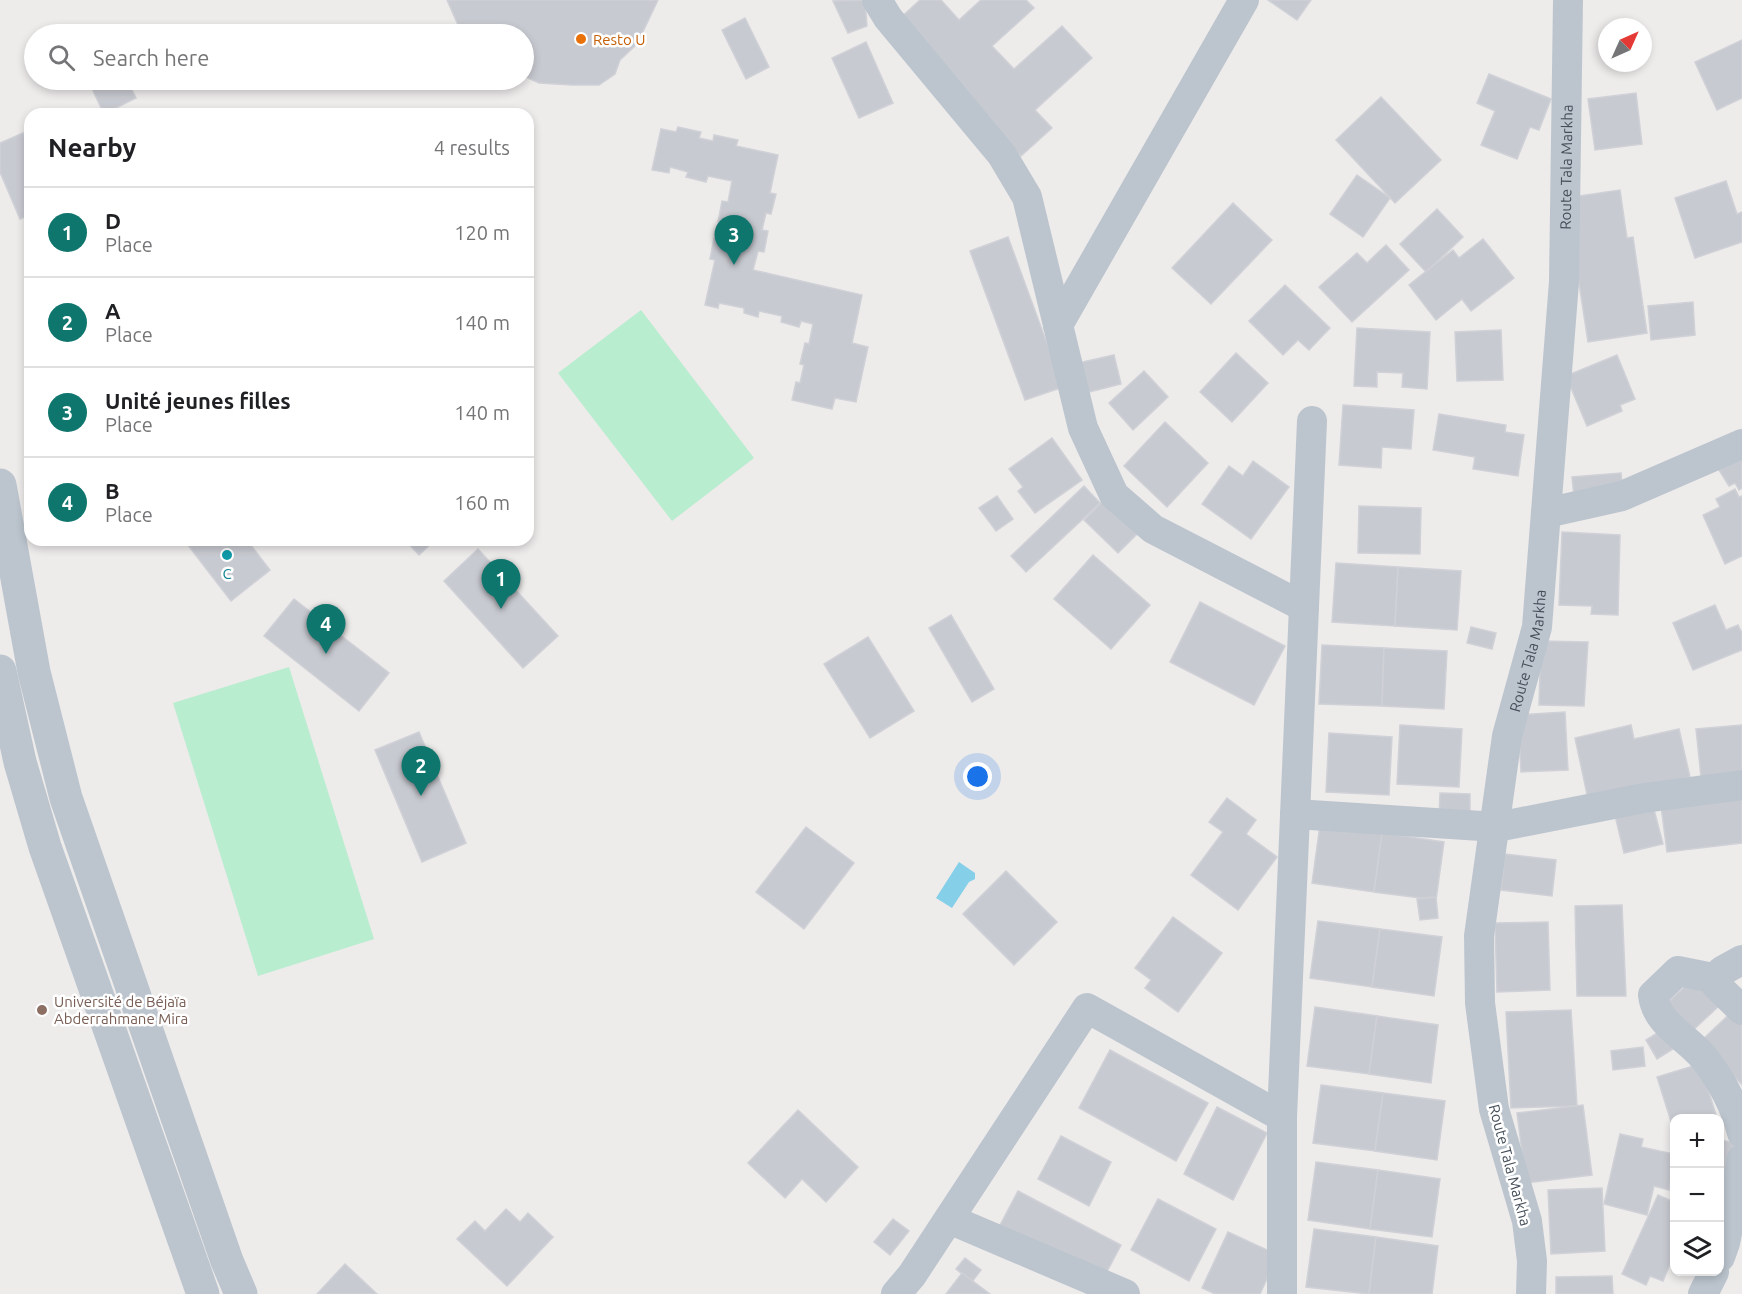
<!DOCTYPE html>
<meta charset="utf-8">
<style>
:root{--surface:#fff;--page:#f6f6f6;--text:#202124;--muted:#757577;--line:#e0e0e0;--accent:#0f766e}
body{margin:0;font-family:Ubuntu,sans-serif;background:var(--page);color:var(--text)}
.controls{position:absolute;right:18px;bottom:18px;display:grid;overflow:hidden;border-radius:12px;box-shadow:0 3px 9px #0003}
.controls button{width:54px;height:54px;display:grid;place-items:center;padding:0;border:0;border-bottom:2px solid var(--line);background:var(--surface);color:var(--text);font:30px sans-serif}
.compass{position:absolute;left:1598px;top:18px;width:54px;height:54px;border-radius:50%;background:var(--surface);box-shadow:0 3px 9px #0003;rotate:45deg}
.you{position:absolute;left:978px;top:777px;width:21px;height:21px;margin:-15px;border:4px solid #fff;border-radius:50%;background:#1a73e8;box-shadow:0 0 0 9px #1a73e833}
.badge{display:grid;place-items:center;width:39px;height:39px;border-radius:50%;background:var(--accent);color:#fff;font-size:20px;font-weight:700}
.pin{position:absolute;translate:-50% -50px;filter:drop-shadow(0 2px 3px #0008)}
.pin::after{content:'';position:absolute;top:32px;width:21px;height:18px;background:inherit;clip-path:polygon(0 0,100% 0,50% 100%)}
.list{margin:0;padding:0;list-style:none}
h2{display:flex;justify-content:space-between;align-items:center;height:78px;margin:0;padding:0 24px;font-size:26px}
h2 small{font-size:20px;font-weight:400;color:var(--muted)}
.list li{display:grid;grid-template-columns:39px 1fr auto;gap:18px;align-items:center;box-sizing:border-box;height:90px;padding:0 24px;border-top:2px solid var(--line)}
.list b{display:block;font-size:22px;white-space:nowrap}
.list p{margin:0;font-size:20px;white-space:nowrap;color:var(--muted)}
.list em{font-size:20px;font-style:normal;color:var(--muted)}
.icon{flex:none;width:33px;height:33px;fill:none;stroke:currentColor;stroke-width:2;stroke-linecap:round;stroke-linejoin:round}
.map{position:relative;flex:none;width:1742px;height:1294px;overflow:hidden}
.search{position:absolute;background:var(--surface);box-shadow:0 3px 9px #0003;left:24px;top:24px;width:510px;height:66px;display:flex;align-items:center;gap:15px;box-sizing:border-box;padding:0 21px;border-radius:33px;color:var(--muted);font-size:22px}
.panel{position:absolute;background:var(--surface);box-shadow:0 3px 9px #0003;left:24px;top:108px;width:510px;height:438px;border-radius:18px}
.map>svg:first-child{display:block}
.green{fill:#b9edd0}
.water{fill:#86cfe9}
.building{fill:#c8cad1;stroke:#cfd1d7;stroke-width:1.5}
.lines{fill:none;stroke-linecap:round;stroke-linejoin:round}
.minor{stroke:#bcc5ce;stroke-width:30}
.tertiary{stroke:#bcc5ce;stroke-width:33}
.food-dot{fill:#e8710a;stroke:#fff;stroke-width:2}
.culture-dot{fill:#0f9aa8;stroke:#fff;stroke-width:2}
.education-dot{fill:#8d6e63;stroke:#fff;stroke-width:2}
.labels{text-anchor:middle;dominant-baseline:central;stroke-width:5;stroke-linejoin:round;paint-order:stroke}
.food-label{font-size:15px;fill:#c56008;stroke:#fff;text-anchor:start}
.street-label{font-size:15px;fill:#444e58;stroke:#fff}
.culture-label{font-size:15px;fill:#0d838f;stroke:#fff}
.education-label{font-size:15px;fill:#785e54;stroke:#fff;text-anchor:start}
</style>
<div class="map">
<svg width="1742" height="1294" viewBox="0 0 1742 1294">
<rect width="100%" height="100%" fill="#eeebeb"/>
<g class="green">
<path d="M641,310l113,148 -82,63 -114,-148z"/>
<path d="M289,667l85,272 -116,37 -85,-273z"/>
</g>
<path class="water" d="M959,862l16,11v6l-6,3 -17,26 -16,-10z"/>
<g class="building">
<path d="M447,0h211l-21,44 -17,16 -5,14 -16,11h-27l-33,-2 -15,-7v-42h-62z"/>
<path d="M865,0l2,26 -19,7 -15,-32z"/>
<path d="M920,0h21l18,20 22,-20h45l8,8 -42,38 22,23 48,-43 30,32 -57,52 17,18 -31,28 -124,-135z"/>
<path d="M1268,0h43l-14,20z"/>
<path d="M745,18l24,49 -23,12 -24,-49z"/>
<path d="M1742,40v58l-25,12 -22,-48z"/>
<path d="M866,42l27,61 -34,15 -27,-60z"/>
<path d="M1489,74l62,25 -12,31 -9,-3 -13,32 -36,-14 14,-34 -18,-8z"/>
<path d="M88,80h39l9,18 -32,16z"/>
<path d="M1636,93l6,51 -47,6 -7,-51z"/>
<path d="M1381,97l60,63 -46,43 -59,-63z"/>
<path d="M678,127l23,5 -2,6 14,3 1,-6 24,5 -2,6 42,9 -8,38 6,1 -5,20 -5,-1 -4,17 6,1 -4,21 -6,-1 -5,19 109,25 -10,48 16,4 -12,55 -21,-4 -3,11 -40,-9 4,-18 4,1 4,-18 -4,-1 5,-21 4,1 4,-20 -12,-3 -2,6 -18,-5 1,-6 -23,-5 -1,6 -14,-4v-5l-25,-5 -1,5 -13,-3 10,-45 -5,-1 4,-21 6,1 3,-16 -5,-1 4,-21 6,1 4,-21 -24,-5 -2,6 -20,-5 2,-5 -18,-5 -1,6 -17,-3 9,-41 15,3z"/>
<path d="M23,133l7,17v65l-10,4 -20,-47v-29z"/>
<path d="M1357,175l33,23 -27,39 -33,-23z"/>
<path d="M1726,181l11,33 5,-2v30l-47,16 -20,-60z"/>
<path d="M1620,190l7,48 6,-1 14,96 -59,9 -22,-144z"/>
<path d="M1233,203l39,37 -61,64 -39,-36z"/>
<path d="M1437,209l26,28 -37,35 -26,-28z"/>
<path d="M1008,237l55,150 -38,13 -55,-149z"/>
<path d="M1483,239l31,39 -43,33 -9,-12 -26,21 -27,-35 44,-35 6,8z"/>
<path d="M1386,245l23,25 -57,52 -33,-35 38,-34 10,10z"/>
<path d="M1285,285l45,43 -21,22 -11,-10 -15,15 -34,-34z"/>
<path d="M1693,302l2,33 -44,5 -3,-34z"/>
<path d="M1357,328l73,4 -3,57 -25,-2 1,-14 -26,-1v15l-23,-1z"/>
<path d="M1501,330l2,50 -46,1 -2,-49z"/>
<path d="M1236,353l32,30 -36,39 -32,-30z"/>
<path d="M1114,355l7,29 -36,9 -7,-30z"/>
<path d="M1617,355l18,44 -15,6 2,6 -35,15 -21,-50z"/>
<path d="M1144,371l24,26 -35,33 -24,-27z"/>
<path d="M1343,405l71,5 -3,39 -29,-2 -1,21 -42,-3z"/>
<path d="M1439,414l67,11 -1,7 19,3 -6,41 -45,-7 2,-12 -42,-7z"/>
<path d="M1165,422l43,41 -41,44 -43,-41z"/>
<path d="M1052,438l30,42 -47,33 -17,-22 5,-4 -14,-18z"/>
<path d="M1742,457v31l-3,2 -4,-7 -6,3 -10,-16z"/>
<path d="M1253,461l36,26 -38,52 -49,-35 27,-38 14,10z"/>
<path d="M1621,473l2,20 -49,4 -2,-20z"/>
<path d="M1084,486l16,17 -74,69 -15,-16z"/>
<path d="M1735,489l4,8 3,-1v60l-17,8 -22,-49 17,-8 -4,-8z"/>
<path d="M997,496l16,23 -17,12 -17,-23z"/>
<path d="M1103,501l34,33 -19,19 -34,-33z"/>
<path d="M1359,506l62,2 -1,46 -62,-1z"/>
<path d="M1562,532l58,3 -2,80 -27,-1 1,-8 -33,-1z"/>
<path d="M184,540h63l23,30 -39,31z"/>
<path d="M405,540h30l-16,15z"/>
<path d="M478,549l80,87 -35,32 -79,-87z"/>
<path d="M1093,555l57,50 -39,44 -57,-50z"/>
<path d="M1336,563l62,4 -3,59 -63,-4z"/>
<path d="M1398,567l63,4 -4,59 -62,-4z"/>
<path d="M294,599l95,74 -30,38 -95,-75z"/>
<path d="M1200,602l85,44 -31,59 -84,-43z"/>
<path d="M1715,605l11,25 12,-5 4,8v17l-49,20 -20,-47z"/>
<path d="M951,615l43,74 -22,13 -43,-74z"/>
<path d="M1471,627l25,6 -4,16 -25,-6z"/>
<path d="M868,637l46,74 -44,27 -46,-74z"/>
<path d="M1541,641l47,1 -4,64 -45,-1z"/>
<path d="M1322,645l62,3 -2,58 -63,-2z"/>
<path d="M1384,648l63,3 -3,58 -62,-3z"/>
<path d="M1565,712l3,58 -47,2 -3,-57z"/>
<path d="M1400,725l62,4 -3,58 -62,-3z"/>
<path d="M1631,725l3,14 45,-10 11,48 -102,22 -13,-61z"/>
<path d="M1742,725v48l-41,4 -5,-48z"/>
<path d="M419,732l47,111 -44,19 -47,-112z"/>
<path d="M1329,733l63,4 -3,58 -63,-3z"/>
<path d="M1440,793l30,1v24l-31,-1z"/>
<path d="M1742,797v46l-75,9 -6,-46z"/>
<path d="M1227,798l29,22 -10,14 31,23 -39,53 -47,-35 32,-43 -14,-10z"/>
<path d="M1652,802l11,42 -39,9 -10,-42z"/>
<path d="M1320,825l62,8 -8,59 -62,-9z"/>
<path d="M806,827l48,36 -50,66 -48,-37z"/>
<path d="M1382,833l62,9 -8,58 -62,-8z"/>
<path d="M1505,854l51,6 -4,36 -51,-6z"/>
<path d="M1006,871l51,51 -43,43 -51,-51z"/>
<path d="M1436,897l2,21 -18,2 -3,-21z"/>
<path d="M1622,905l4,91h-49l-2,-90z"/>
<path d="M1173,917l49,36 -44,59 -33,-24 6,-8 -16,-12z"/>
<path d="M1318,921l62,8 -8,58 -62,-9z"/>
<path d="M1548,922l2,68 -53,2 -2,-69z"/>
<path d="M1380,929l62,8 -8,59 -62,-9z"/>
<path d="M1695,977l26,27 -31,29 -26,-27z"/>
<path d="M1315,1007l62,9 -8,58 -62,-8z"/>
<path d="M1737,1007l5,6v72l-41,-44z"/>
<path d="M1571,1010l6,96 -66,2 -5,-96z"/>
<path d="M1377,1016l61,9 -7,58 -62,-9z"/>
<path d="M1662,1030l11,19 -16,10 -11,-19z"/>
<path d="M1643,1047l2,19 -32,4 -2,-19z"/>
<path d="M1110,1050l98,53 -32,58 -97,-53z"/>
<path d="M1700,1064l17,54h-43v13l-17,-54z"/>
<path d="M1321,1085l62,8 -8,58 -62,-8z"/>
<path d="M1383,1093l62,8 -8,59 -62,-9z"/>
<path d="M1583,1105l9,70 -66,8 -9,-70z"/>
<path d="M1217,1107l50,26 -34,67 -49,-26z"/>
<path d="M798,1110l60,57 -32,35 -24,-23 -17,19 -37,-35z"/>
<path d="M1620,1134l23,5 -2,8 33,7 -5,36 -15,-4 -7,29 -43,-11z"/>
<path d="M1061,1136l50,26 -22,44 -51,-27z"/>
<path d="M1720,1140l17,3 -8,41 -9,-2z"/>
<path d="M1316,1162l62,8 -8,59 -62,-9z"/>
<path d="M1378,1170l62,9 -8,58 -62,-8z"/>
<path d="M1602,1188l3,63 -54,3 -3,-64z"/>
<path d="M1018,1191l103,54 -20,38 -103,-54z"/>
<path d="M1658,1195l16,7v53l-11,26 -13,-5 -4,9 -24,-11z"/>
<path d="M1158,1199l58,30 -27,52 -58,-31z"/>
<path d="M506,1209l14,13 8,-9 25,24 -46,49 -50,-47 18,-18 10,10z"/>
<path d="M893,1219l16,12 -19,24 -16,-13z"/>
<path d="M1314,1229l62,8 -7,57 -63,-7z"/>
<path d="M1228,1232l50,23 -18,39h-45l-13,-6z"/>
<path d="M1376,1237l62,9 -6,48h-63z"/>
<path d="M965,1258l16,12 -9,12 -16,-13z"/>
<path d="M345,1264l32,30h-60z"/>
<path d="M962,1273l28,21h-44z"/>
<path d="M1612,1276l1,18h-57v-17z"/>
</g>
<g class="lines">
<g class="minor">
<path d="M877,0l11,18 114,137 25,42 56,231 31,67 39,34 151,78"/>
<path d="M1058,325l186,-325"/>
<path d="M1546,513l76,-17 120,-52"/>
<path d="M1295,814l202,13 147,-29 98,-13"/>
<path d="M1742,960l-20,11 -6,14 26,25"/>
<path d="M1718,979l-40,-8 -25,24c3,29 34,42 51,63 17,21 32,50 38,75"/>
<path d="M949,1219l176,75"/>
<path d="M1720,1257l5,-14 17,-84"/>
<path d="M896,1294l16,-19 175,-267 195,109"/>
<path d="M1282,1294v-177l30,-696"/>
<path id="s1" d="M1531,1294l1,-33 -5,-40 -33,-112 -14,-106 -1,-67 28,-200 30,-109 27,-345 4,-282"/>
<path d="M1703,1294l11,-22"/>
</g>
<g class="tertiary">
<path d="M0,485l34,187 32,126 161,463 14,33"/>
<path d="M0,671l20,91 25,85 158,447"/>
</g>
</g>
<circle class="food-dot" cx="581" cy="39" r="6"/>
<circle class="culture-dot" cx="227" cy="555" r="6"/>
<circle class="education-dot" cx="42" cy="1010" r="6"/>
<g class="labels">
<g class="food-label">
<text x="593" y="39">Resto U</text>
</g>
<g class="street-label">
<text stroke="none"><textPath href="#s1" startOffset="1140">Route Tala Markha</textPath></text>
<text stroke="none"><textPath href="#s1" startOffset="654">Route Tala Markha</textPath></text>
<text transform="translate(1510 1165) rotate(75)">Route Tala Markha</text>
</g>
<g class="culture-label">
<text x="227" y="573">C</text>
</g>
<g class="education-label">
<text x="54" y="1001">Université de Béjaïa<tspan x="54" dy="17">Abderrahmane Mira</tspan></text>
</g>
</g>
</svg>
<div class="controls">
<button>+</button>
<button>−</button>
<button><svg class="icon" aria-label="layers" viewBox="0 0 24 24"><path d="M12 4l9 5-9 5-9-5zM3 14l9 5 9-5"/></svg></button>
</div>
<svg class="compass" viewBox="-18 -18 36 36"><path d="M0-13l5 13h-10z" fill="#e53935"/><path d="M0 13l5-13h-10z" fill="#757577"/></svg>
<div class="you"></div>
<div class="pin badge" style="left:501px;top:609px">1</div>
<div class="pin badge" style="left:421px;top:796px">2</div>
<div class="pin badge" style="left:734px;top:265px">3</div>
<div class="pin badge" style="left:326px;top:654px">4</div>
<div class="search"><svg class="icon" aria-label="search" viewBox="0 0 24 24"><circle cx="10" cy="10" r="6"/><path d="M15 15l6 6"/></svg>Search here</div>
<section class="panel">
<h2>Nearby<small>4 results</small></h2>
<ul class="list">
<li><span class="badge">1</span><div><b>D</b><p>Place</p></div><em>120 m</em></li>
<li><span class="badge">2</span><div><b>A</b><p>Place</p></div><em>140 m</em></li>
<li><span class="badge">3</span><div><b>Unité jeunes filles</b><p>Place</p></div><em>140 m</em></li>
<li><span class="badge">4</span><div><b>B</b><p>Place</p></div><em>160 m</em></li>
</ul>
</section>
</div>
